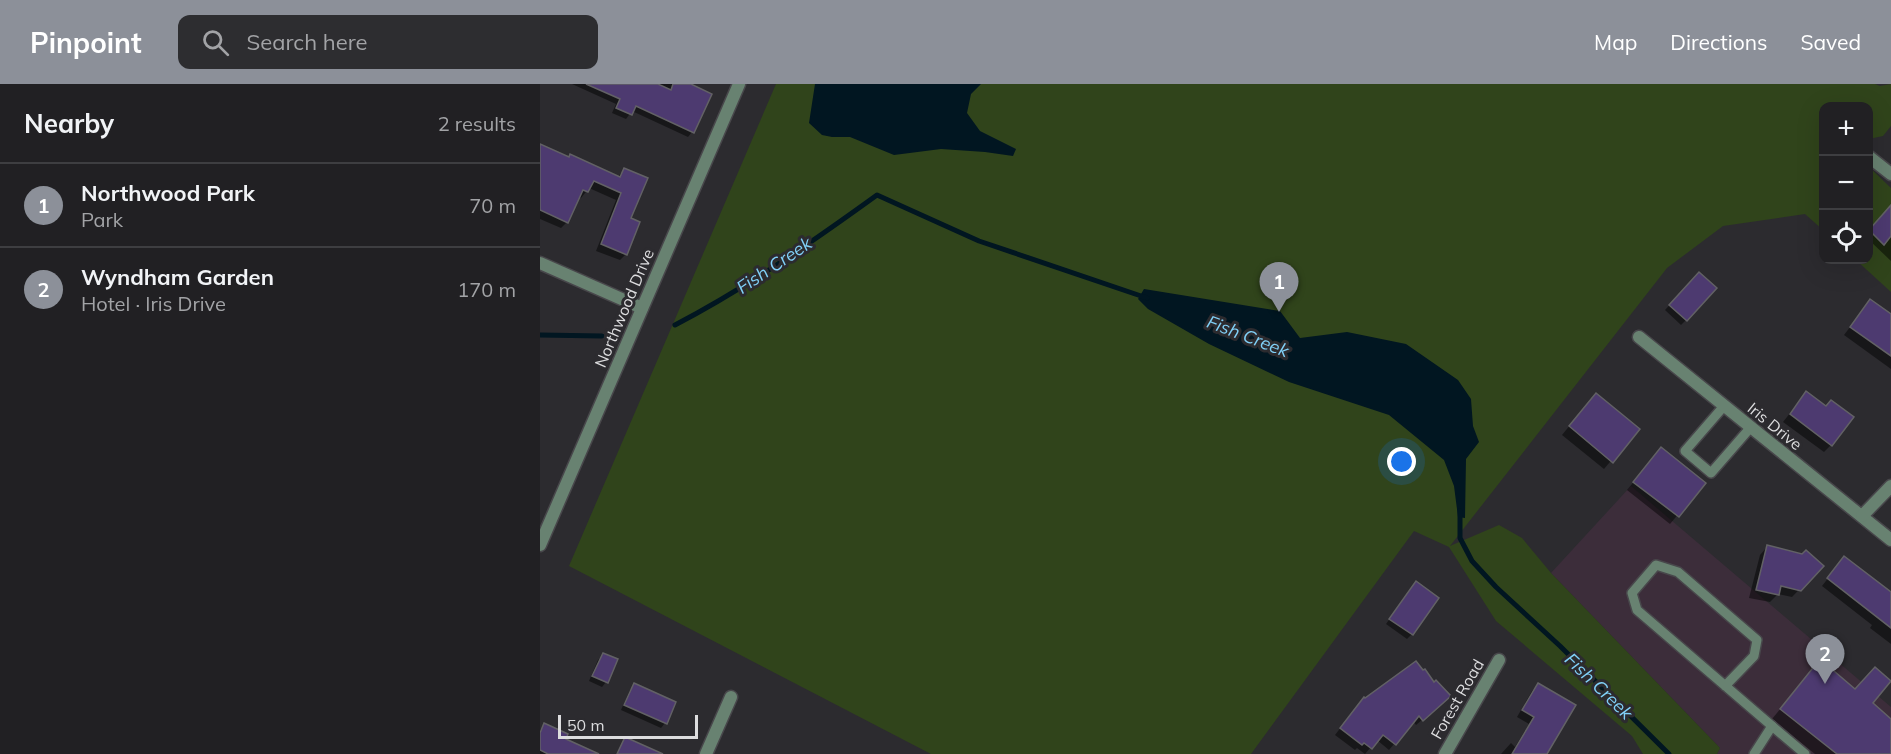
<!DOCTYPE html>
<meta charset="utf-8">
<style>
:root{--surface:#212023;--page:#2d2d30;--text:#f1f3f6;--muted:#a2a3a6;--line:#3e3e41;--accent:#8c9099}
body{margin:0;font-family:Mulish,sans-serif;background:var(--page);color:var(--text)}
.controls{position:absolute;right:18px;top:18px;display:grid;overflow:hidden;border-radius:12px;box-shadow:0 6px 24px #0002}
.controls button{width:54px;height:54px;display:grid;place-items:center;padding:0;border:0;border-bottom:2px solid var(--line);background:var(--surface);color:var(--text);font:30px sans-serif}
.scale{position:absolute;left:18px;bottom:15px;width:140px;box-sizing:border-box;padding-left:6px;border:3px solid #dddddf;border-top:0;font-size:16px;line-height:21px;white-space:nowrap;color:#dddddf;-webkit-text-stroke:4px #2c2b2f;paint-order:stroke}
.you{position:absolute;left:862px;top:378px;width:21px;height:21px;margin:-15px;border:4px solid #fff;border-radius:50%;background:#1a73e8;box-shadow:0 0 0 9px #1a73e833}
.badge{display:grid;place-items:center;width:39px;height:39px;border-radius:50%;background:var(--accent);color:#fff;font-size:20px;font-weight:700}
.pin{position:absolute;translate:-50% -50px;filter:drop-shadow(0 2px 3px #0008)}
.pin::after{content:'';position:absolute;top:32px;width:21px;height:18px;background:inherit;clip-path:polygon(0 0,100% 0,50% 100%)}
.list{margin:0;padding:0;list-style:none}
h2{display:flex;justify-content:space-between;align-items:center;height:78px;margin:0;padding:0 24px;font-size:26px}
h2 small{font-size:20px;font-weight:400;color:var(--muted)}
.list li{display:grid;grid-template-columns:39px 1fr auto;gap:18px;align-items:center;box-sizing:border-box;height:84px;padding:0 24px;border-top:2px solid var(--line)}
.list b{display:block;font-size:22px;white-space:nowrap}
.list p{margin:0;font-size:20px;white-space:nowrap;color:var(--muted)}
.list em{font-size:20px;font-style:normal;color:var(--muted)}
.icon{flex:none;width:33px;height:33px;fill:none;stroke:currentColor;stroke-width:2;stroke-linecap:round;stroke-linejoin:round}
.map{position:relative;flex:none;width:1351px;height:670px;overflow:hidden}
header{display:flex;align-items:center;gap:36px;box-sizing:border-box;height:84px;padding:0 30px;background:var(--accent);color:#fff}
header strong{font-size:28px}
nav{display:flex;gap:33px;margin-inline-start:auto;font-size:21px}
.search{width:420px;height:54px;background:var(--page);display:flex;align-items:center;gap:15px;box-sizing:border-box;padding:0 21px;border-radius:12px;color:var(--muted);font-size:22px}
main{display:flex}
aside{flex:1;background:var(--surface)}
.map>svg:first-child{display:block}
.commercial{fill:#3c2d3a}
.green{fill:#30441b}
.water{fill:#011621}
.shadow{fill:#0007}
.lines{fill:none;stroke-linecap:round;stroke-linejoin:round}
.stream{stroke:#011621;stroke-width:5}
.building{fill:#4d3a70;stroke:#626165;stroke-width:1.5}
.service-casing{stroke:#48474b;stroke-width:12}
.minor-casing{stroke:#48474b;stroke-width:15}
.tertiary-casing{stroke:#48474b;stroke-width:15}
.service{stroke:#688271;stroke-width:9}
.minor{stroke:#688271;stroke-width:12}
.tertiary{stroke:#688271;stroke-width:12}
.labels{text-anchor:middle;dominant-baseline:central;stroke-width:6;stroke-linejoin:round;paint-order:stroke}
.street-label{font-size:16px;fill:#dddddf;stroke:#2c2b2f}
.water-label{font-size:18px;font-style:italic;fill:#81d1f8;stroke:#2c2b2f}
</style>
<header>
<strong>Pinpoint</strong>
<div class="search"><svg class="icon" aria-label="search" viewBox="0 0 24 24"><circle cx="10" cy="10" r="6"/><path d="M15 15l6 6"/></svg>Search here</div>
<nav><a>Map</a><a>Directions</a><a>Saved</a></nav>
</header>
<main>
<aside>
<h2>Nearby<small>2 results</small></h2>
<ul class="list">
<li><span class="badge">1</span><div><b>Northwood Park</b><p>Park</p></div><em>70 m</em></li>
<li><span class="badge">2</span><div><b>Wyndham Garden</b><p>Hotel · Iris Drive</p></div><em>170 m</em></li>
</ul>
</aside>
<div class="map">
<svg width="1351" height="670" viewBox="0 0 1351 670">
<rect width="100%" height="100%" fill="#2c2b2f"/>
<path class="commercial" d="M1091,402l260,221v47h-174l3,-6 -169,-175z"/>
<g class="green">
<path d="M236,0h1099l5,2 11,-2v42l-8,10 -14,3 -1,-33h-44l-1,124 -18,-16 -82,12 -56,42 -217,278 49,-21 23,13 29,35 169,175 -3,6h-74l-11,-18 -136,-115 -47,-74 -35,-16 -163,223h-320l-362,-188z"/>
<path d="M1329,83l22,21v104l-35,-32h12z"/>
</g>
<g class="water">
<path d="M275,0h166l-10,10 -4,19 13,18 36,18 -3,7 -28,-4 -44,-3 -47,6 -44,-18h-18l-10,-2 -13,-12z"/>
<path d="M604,205l136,22 20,27 47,-6 59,12 52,36 13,19 2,27 6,16 -13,17 -1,59 -7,-1 -4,-31 -10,-26 -55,-45 -100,-33 -80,-38 -61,-35 -10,-10z"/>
</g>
<g class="shadow">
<path d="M32,0h116l4,48 -4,5 -56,-26 -6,8 -14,-6 4,-9z"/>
<path d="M0,61l78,32 6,-8 5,50 -3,35 -6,6 -24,-9 20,-51 -27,-12 -8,10 -2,-1 -12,25 -6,6 -21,-9z"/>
<path d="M1284,111v9l-5,-4z"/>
<path d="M1344,130l7,5v42l-23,-22v-8z"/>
<path d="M1159,190l-13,46 -5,5 -16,-15z"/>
<path d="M1330,217l21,15v53l-47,-34z"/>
<path d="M1266,309l25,52 -7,7 -41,-30z"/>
<path d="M1049,318l49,27 -34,40 -42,-34z"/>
<path d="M1121,365l43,34 -34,41 -43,-34z"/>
<path d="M1227,463l55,19 -30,31 -14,-3 -8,8 -21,-4 11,-43z"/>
<path d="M1304,474l47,36v50l-21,-16 2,-3 -50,-39z"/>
<path d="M876,499l-4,51 -5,5 -21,-15z"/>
<path d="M63,571l3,27 -4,5 -13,-6 9,-21z"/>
<path d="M1280,577l71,60v33h-76l-43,-35z"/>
<path d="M95,601l30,38 -4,5 -40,-18 9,-20z"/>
<path d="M998,601l8,69h-45l10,-11 4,4 14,-23 -12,-7 15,-26z"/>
<path d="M903,618l-27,23 -3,-4 -24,29 -12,-10 -12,14 -8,-6 -2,2 -20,-15 23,-30z"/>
<path d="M5,641l19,15 31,14h-55v-24z"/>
</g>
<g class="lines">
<g class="stream">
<path d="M135,241c71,-37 137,-83 202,-130l102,46 168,57"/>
<path d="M0,251l62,1"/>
<path d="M920,427v27l12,23 24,26 64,59 109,108"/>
</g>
</g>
<g class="building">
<path d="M46,0h72l13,6 2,-6h18l21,10 -18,39 -58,-27 -4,9 -16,-7 4,-9z"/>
<path d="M0,60l29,13 1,-3 50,23 4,-9 24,10 -17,40 9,4 -13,33 -26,-11 20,-51 -27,-12 -6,11 -5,-2 -15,33 -28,-13z"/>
<path d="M1351,121v31l-7,9 -15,-15z"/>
<path d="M1159,188l18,16 -30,33 -18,-16z"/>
<path d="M1330,215l21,15v42l-41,-29z"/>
<path d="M1266,307l20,15 5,-6 23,17 -22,29 -42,-32z"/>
<path d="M1056,309l44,36 -27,34 -44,-37z"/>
<path d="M1121,363l45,36 -27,34 -46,-35z"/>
<path d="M1227,461l35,9 4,-4 18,16 -23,25 -20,-5 -2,9 -23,-5z"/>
<path d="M1304,472l47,36v36l-64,-50z"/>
<path d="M876,497l23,17 -26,37 -24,-16z"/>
<path d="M63,569l15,6 -10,24 -16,-7z"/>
<path d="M1280,575l35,30 20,-22 16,14 -18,22 18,16v35h-54l-57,-45z"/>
<path d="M876,577l7,9 2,-1 9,13 2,-2 15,16 -28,25 -4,-5 -23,29 -13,-10 -11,14 -8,-6 -2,2 -22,-17 24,-31 1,1z"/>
<path d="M94,599l42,19 -9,22 -43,-19z"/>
<path d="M998,599l38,22 -29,49h-35l22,-37 -12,-7z"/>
<path d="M4,639l24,11 -2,5 33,15h-51l-8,-4v-17z"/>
<path d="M85,653l38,17h-46z"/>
</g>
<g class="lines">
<defs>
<g id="service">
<path d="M1184,322l-39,45 26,22 40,-46"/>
<path d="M1185,602l29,-30 3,-16 -79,-68 -22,-7 -24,28 5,17 135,116 -18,28"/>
<path d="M1232,642l33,28"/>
</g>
<g id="minor">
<path d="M1328,72l23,18"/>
<path d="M0,179l102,45"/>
<path d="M1099,253l252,203"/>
<path d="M1322,432l29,-30"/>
<path d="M166,670l25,-57"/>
<path d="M905,670l54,-94"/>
</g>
<path id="tertiary" d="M0,461l199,-461"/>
</defs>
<use href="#service" class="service-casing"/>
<use href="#minor" class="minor-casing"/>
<use href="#tertiary" class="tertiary-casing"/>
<use href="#service" class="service"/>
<use href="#minor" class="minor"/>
<use href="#tertiary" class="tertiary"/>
</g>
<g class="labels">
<g class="street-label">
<text transform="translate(84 224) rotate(-67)">Northwood Drive</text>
<text transform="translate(1235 342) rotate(39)">Iris Drive</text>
<text transform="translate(917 615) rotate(-60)">Forest Road</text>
</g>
<g class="water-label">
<text transform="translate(234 181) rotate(-34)">Fish Creek</text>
<text transform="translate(708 252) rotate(21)">Fish Creek</text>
<text transform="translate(1059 602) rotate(44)">Fish Creek</text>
</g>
</g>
</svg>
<div class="controls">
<button>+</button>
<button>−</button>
<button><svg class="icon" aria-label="locate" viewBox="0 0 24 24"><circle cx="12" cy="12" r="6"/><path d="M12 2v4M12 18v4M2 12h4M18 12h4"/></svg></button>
</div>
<div class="scale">50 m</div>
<div class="you"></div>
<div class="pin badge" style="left:739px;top:228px">1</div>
<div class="pin badge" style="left:1285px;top:600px">2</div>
</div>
</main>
